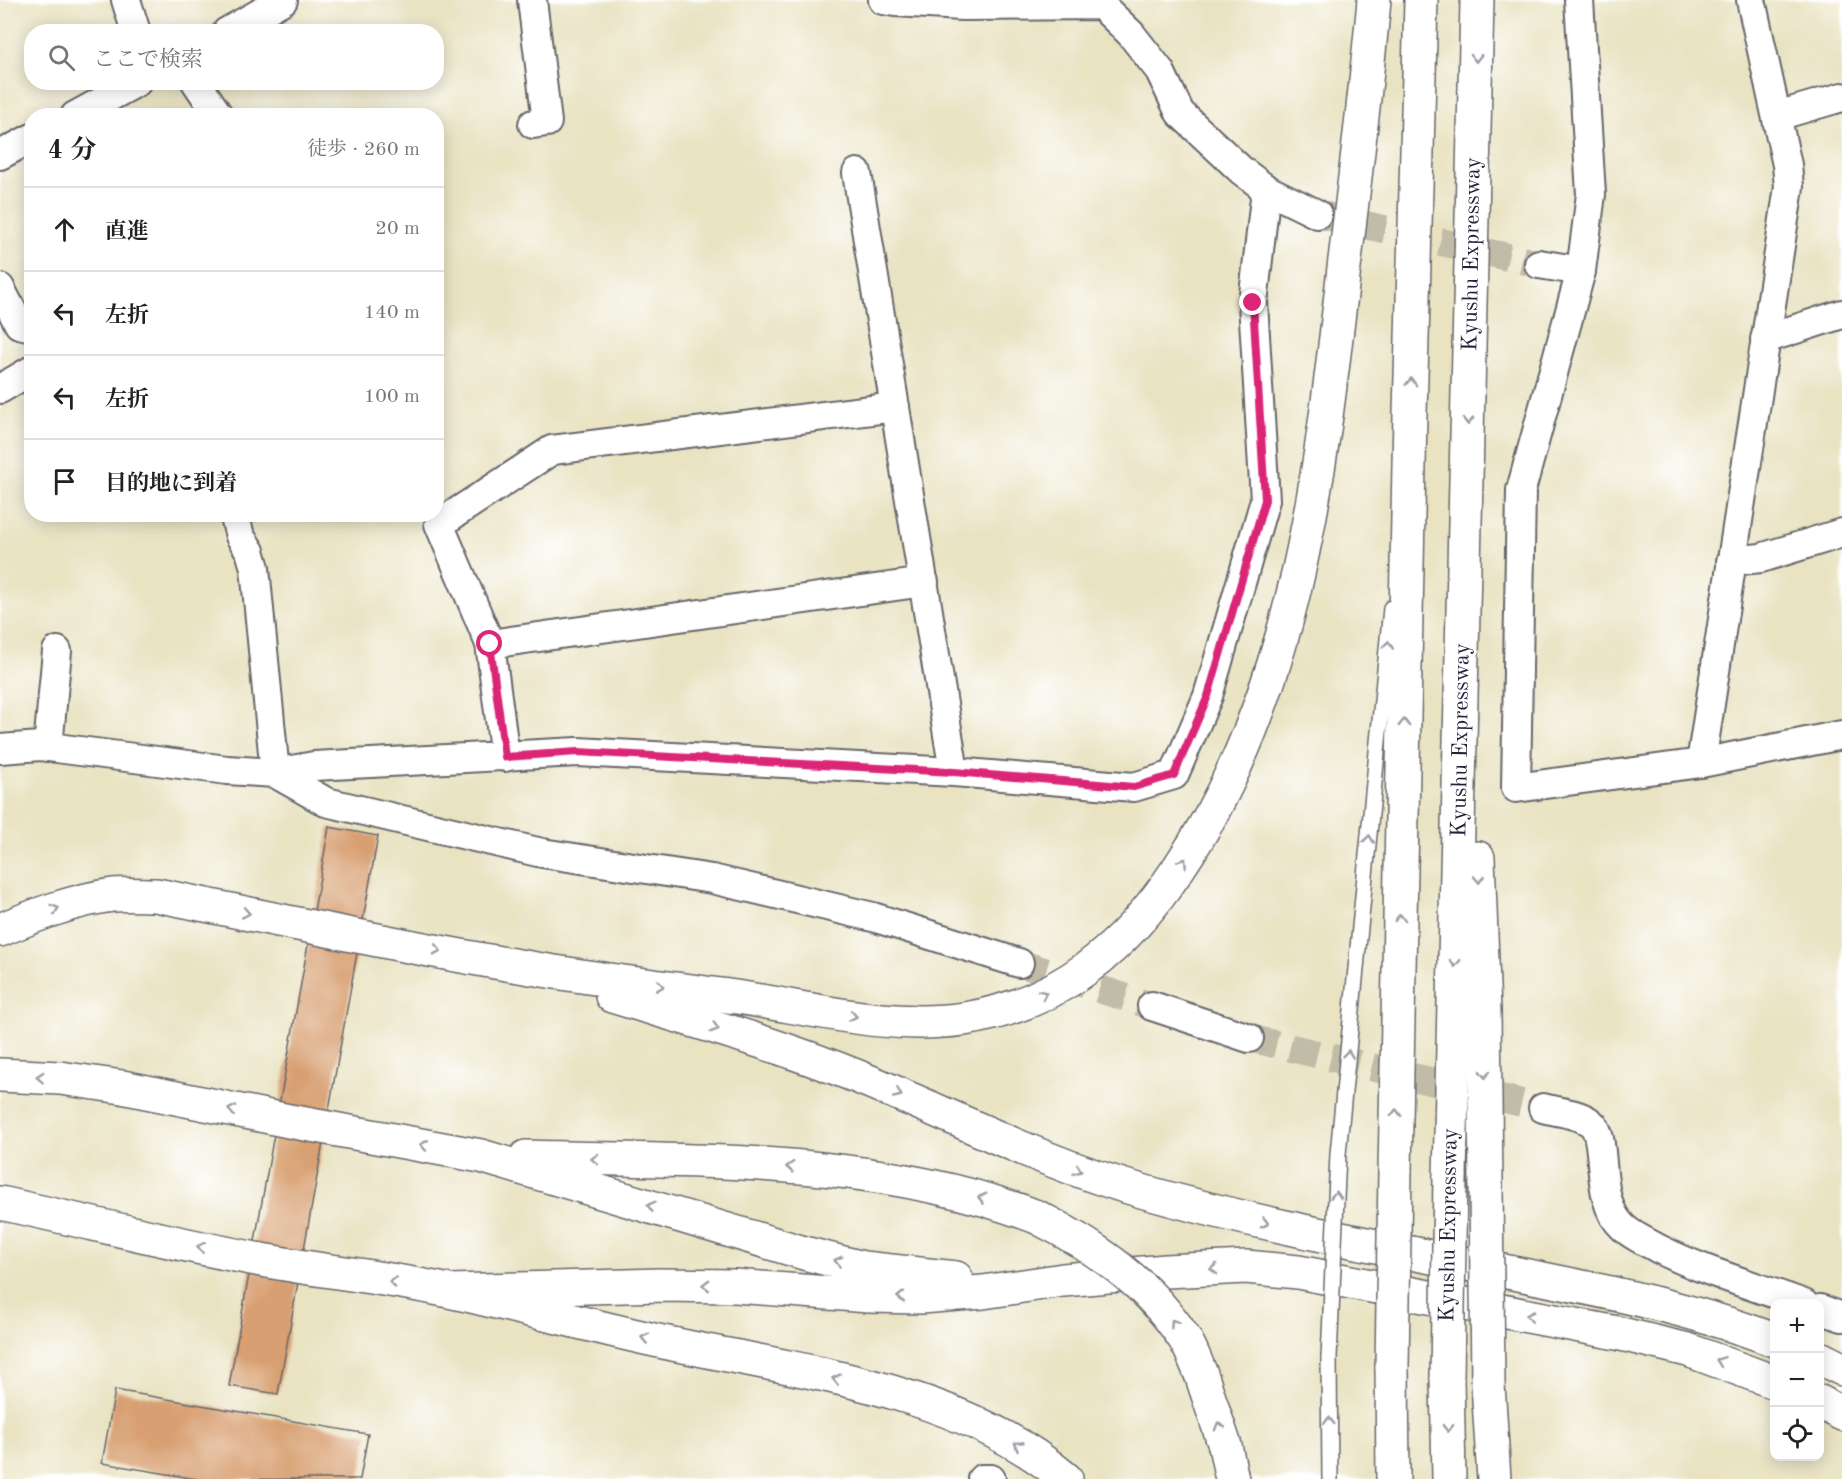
<!DOCTYPE html>
<html lang="ja">
<meta charset="utf-8">
<style>
:root{--surface:#fff;--page:#f2f2f2;--text:#222;--muted:#767676;--line:#e0e0e0}
body{margin:0;font-family:"Old Standard TT","Noto Serif JP",serif;background:var(--page);color:var(--text)}
.controls{position:absolute;right:18px;bottom:18px;display:grid;overflow:hidden;border-radius:12px;box-shadow:0 3px 15px #0003}
.controls button{width:54px;height:54px;display:grid;place-items:center;padding:0;border:0;border-bottom:2px solid var(--line);background:var(--surface);color:var(--text);font:30px sans-serif}
.stop{position:absolute;width:18px;height:18px;margin:-14px;border:4px solid #db2777;border-radius:50%;background:#fff}
.stop.end{background:#db2777;border-color:#fff;box-shadow:0 2px 6px #0008}
.list{margin:0;padding:0;list-style:none}
h2{display:flex;justify-content:space-between;align-items:center;height:78px;margin:0;padding:0 24px;font-size:26px}
h2 small{font-size:20px;font-weight:400;color:var(--muted)}
.list li{display:grid;grid-template-columns:39px 1fr auto;gap:18px;align-items:center;box-sizing:border-box;height:84px;padding:0 24px;border-top:2px solid var(--line)}
.list b{display:block;font-size:22px;white-space:nowrap}
.list em{font-size:20px;font-style:normal;color:var(--muted)}
.icon{flex:none;width:33px;height:33px;fill:none;stroke:currentColor;stroke-width:2;stroke-linecap:round;stroke-linejoin:round}
.map{position:relative;flex:none;width:1842px;height:1479px;overflow:hidden}
.search{position:absolute;background:var(--surface);box-shadow:0 3px 15px #0003;left:24px;top:24px;width:420px;height:66px;display:flex;align-items:center;gap:15px;box-sizing:border-box;padding:0 21px;border-radius:24px;color:var(--muted);font-size:22px}
.panel{position:absolute;background:var(--surface);box-shadow:0 3px 15px #0003;left:24px;top:108px;width:420px;height:414px;border-radius:24px}
.map>svg:first-child{display:block}
.building{fill:#d8a072}
.lines{fill:none;stroke-linecap:round;stroke-linejoin:round}
.street-tunnel{stroke:#c1bca7;stroke-width:28;stroke-dasharray:28 14;stroke-linecap:butt}
.lane-casing{stroke:#68666a;stroke-width:18}
.street-casing{stroke:#68666a;stroke-width:32}
.highway-casing{stroke:#68666a;stroke-width:36}
.lane{stroke:#fff;stroke-width:15}
.street{stroke:#fff;stroke-width:28}
.highway{stroke:#fff;stroke-width:33}
.lane-bridge-casing{stroke:#68666a;stroke-width:18;stroke-linecap:butt}
.highway-bridge-casing{stroke:#68666a;stroke-width:36;stroke-linecap:butt}
.lane-bridge{stroke:#fff;stroke-width:15}
.highway-bridge{stroke:#fff;stroke-width:33}
.oneway{stroke:#9c9ca7}
.route{stroke:#db2777;stroke-width:8}
.labels{text-anchor:middle;dominant-baseline:central;stroke-width:6;stroke-linejoin:round;paint-order:stroke}
.street-label{font-size:22px;fill:#22223b;stroke:#fff}
</style>
<div class="map">
<svg width="1842" height="1479" viewBox="0 0 1842 1479">
<rect width="100%" height="100%" fill="#fff"/>
<filter id="ink" filterUnits="userSpaceOnUse"><feTurbulence type="fractalNoise" baseFrequency=".0167" numOctaves="2"/><feDisplacementMap in="SourceGraphic" scale="12" xChannelSelector="R" yChannelSelector="G"/><feConvolveMatrix kernelMatrix="1 2 1 2 8 2 1 2 1" color-interpolation-filters="sRGB"/></filter>
<filter id="wash" filterUnits="userSpaceOnUse"><feTurbulence type="fractalNoise" baseFrequency=".008" numOctaves="4" result="noise"/><feDisplacementMap in="SourceGraphic" scale="24" xChannelSelector="R" yChannelSelector="G"/><feGaussianBlur stdDeviation="1.35" result="paint"/><feColorMatrix in="noise" values="0 0 0 0 0 0 0 0 0 0 0 0 0 0 0 0 0 1.4 0 .05"/><feComposite in="paint" operator="in"/></filter>
<g filter="url(#wash)">
<rect width="100%" height="100%" fill="#e9e3c2"/>
<g id="blocks">
<g class="building">
<path d="M329,827l49,9 -100,558 -49,-8z"/>
<path d="M115,1390l253,44 -8,45h-163l-95,-16z"/>
</g>
</g>
</g>
<g filter="url(#ink)">
<use href="#blocks" fill-opacity="0" stroke="#68666a" stroke-width="1.5"/>
<g class="lines">
<g class="street-tunnel">
<path d="M1317,214l222,50"/>
<path d="M1019,963l133,43"/>
<path d="M1249,1038l294,70"/>
</g>
<defs>
<g id="lane">
<path d="M1338,1154l53,-546"/>
<path d="M1329,1358l1,121"/>
</g>
<g id="street">
<path d="M126,0l10,32"/>
<path d="M532,0l15,122 -14,2"/>
<path d="M883,0l12,2 67,4 139,-1 30,29 29,37 20,42 62,58 24,18 51,25"/>
<path d="M1579,0l12,194 -10,77 -60,219 -5,298 185,-25 141,-28"/>
<path d="M227,32l56,-32"/>
<path d="M196,82l23,34"/>
<path d="M75,116l62,-34"/>
<path d="M1777,116l65,-19"/>
<path d="M0,155l32,-17"/>
<path d="M857,173l97,599"/>
<path d="M1539,264l42,7"/>
<path d="M0,288l19,36 13,3"/>
<path d="M1765,339l77,-25"/>
<path d="M0,389l32,-19"/>
<path d="M234,514l6,22 10,15 5,17 20,205 39,-7 264,-14 376,20 180,15 40,-12 34,-79 57,-196 -12,-197 13,-114"/>
<path d="M1731,561l30,-3 81,-25"/>
<path d="M490,644l434,-62"/>
<path d="M48,747l9,-96"/>
<path d="M0,749l41,-3 186,24 48,3 51,29 216,51 170,26 161,38 146,46"/>
<path d="M505,757l-15,-113 -51,-120 113,-74 343,-43"/>
<path d="M1701,763l88,-576 -2,-22 -36,-165"/>
<path d="M1152,1006l97,32"/>
<path d="M1543,1108c15,4 36,5 48,15 19,15 1,77 33,105 10,9 23,14 35,21 46,23 96,37 145,55"/>
<path d="M1820,1309l22,8"/>
<path d="M982,1479h9"/>
</g>
<g id="highway">
<path d="M1478,858l6,153 2,175"/>
<path d="M0,930c36,-15 74,-30 113,-35 14,-1 29,0 43,0 121,24 241,51 363,71 72,13 145,21 217,31 75,11 152,33 228,22 96,-15 162,-72 214,-150 118,-174 143,-397 166,-601 11,-89 22,-178 30,-268"/>
<path d="M612,996c82,25 165,48 244,80 96,39 188,88 289,116 119,34 242,56 363,80 91,18 180,35 266,68"/>
<path d="M0,1075l60,3 62,9 167,34 192,35 323,97 59,15 93,10"/>
<path d="M526,1157c171,5 349,-2 511,60"/>
<path d="M1395,1172l15,-758 11,-414"/>
<path d="M1450,1177l27,-1177"/>
<path d="M0,1203c89,19 177,42 267,58 62,11 125,17 186,31 67,15 134,33 201,48 135,30 303,46 412,139"/>
<path d="M450,1291l210,-6 75,1 134,10 52,1 62,-5 80,-12 103,-9 80,-4 52,5 319,61 71,17 86,32"/>
<path d="M1820,1358l22,11"/>
<path d="M1392,1367l1,112"/>
<path d="M1201,1374l24,72 7,33"/>
<path d="M1447,1378l2,101"/>
<path d="M1488,1384l6,95"/>
<path d="M1820,1402l22,12"/>
</g>
</defs>
<use href="#lane" class="lane-casing"/>
<use href="#street" class="street-casing"/>
<use href="#highway" class="highway-casing"/>
<use href="#lane" class="lane"/>
<use href="#street" class="street"/>
<use href="#highway" class="highway"/>
<defs>
<path id="lane-bridge" d="M1329,1358l9,-204"/>
<g id="highway-bridge">
<path d="M1486,1186l2,198"/>
<path d="M1037,1217c59,30 113,67 149,124 6,10 10,22 15,33"/>
<path d="M1392,1367l3,-195"/>
<path d="M1447,1378l3,-201"/>
</g>
</defs>
<use href="#lane-bridge" class="lane-bridge-casing"/>
<use href="#highway-bridge" class="highway-bridge-casing"/>
<use href="#lane-bridge" class="lane-bridge"/>
<use href="#highway-bridge" class="highway-bridge"/>
</g>
<defs><path id="oneway-chevron" d="M-2-3.5L2.5 0L-2 3.5" fill="none" stroke-width="1.6" stroke-linecap="round" stroke-linejoin="round" transform="scale(1.5)"/></defs>
<g class="oneway">
<use href="#oneway-chevron" transform="translate(1476 58) rotate(91)"/>
<use href="#oneway-chevron" transform="translate(1411 382) rotate(-88)"/>
<use href="#oneway-chevron" transform="translate(1468 421) rotate(91)"/>
<use href="#oneway-chevron" transform="translate(1388 645) rotate(-84)"/>
<use href="#oneway-chevron" transform="translate(1404 723) rotate(-89)"/>
<use href="#oneway-chevron" transform="translate(1369 839) rotate(-84)"/>
<use href="#oneway-chevron" transform="translate(1183 862) rotate(-56)"/>
<use href="#oneway-chevron" transform="translate(1479 879) rotate(88)"/>
<use href="#oneway-chevron" transform="translate(55 909) rotate(-18)"/>
<use href="#oneway-chevron" transform="translate(246 913) rotate(11)"/>
<use href="#oneway-chevron" transform="translate(1400 918) rotate(-89)"/>
<use href="#oneway-chevron" transform="translate(437 950) rotate(11)"/>
<use href="#oneway-chevron" transform="translate(1455 963) rotate(91)"/>
<use href="#oneway-chevron" transform="translate(660 986) rotate(8)"/>
<use href="#oneway-chevron" transform="translate(1043 994) rotate(-26)"/>
<use href="#oneway-chevron" transform="translate(853 1016) rotate(10)"/>
<use href="#oneway-chevron" transform="translate(715 1028) rotate(17)"/>
<use href="#oneway-chevron" transform="translate(1348 1054) rotate(-84)"/>
<use href="#oneway-chevron" transform="translate(1485 1074) rotate(89)"/>
<use href="#oneway-chevron" transform="translate(40 1077) rotate(-177)"/>
<use href="#oneway-chevron" transform="translate(898 1094) rotate(23)"/>
<use href="#oneway-chevron" transform="translate(232 1110) rotate(-169)"/>
<use href="#oneway-chevron" transform="translate(1396 1113) rotate(-89)"/>
<use href="#oneway-chevron" transform="translate(424 1145) rotate(-170)"/>
<use href="#oneway-chevron" transform="translate(595 1159) rotate(-178)"/>
<use href="#oneway-chevron" transform="translate(790 1167) rotate(-176)"/>
<use href="#oneway-chevron" transform="translate(1078 1170) rotate(20)"/>
<use href="#oneway-chevron" transform="translate(1336 1195) rotate(-87)"/>
<use href="#oneway-chevron" transform="translate(982 1198) rotate(-165)"/>
<use href="#oneway-chevron" transform="translate(651 1206) rotate(-163)"/>
<use href="#oneway-chevron" transform="translate(1265 1223) rotate(14)"/>
<use href="#oneway-chevron" transform="translate(201 1247) rotate(-168)"/>
<use href="#oneway-chevron" transform="translate(838 1261) rotate(-166)"/>
<use href="#oneway-chevron" transform="translate(1214 1269) rotate(178)"/>
<use href="#oneway-chevron" transform="translate(393 1282) rotate(-171)"/>
<use href="#oneway-chevron" transform="translate(706 1285) rotate(-179)"/>
<use href="#oneway-chevron" transform="translate(901 1297) rotate(-179)"/>
<use href="#oneway-chevron" transform="translate(1530 1316) rotate(-169)"/>
<use href="#oneway-chevron" transform="translate(1174 1323) rotate(-124)"/>
<use href="#oneway-chevron" transform="translate(645 1338) rotate(-167)"/>
<use href="#oneway-chevron" transform="translate(1720 1361) rotate(-160)"/>
<use href="#oneway-chevron" transform="translate(836 1379) rotate(-167)"/>
<use href="#oneway-chevron" transform="translate(1329 1421) rotate(-90)"/>
<use href="#oneway-chevron" transform="translate(1219 1426) rotate(-107)"/>
<use href="#oneway-chevron" transform="translate(1448 1428) rotate(89)"/>
<use href="#oneway-chevron" transform="translate(1018 1445) rotate(-146)"/>
</g>
</g>
<g class="lines" filter="url(#ink)">
<path class="route" d="M490,644l15,113 73,-5 376,20 180,15 40,-12 34,-79 57,-196 -12,-197"/>
</g>
<g class="labels">
<g class="street-label">
<text transform="translate(1472 254) rotate(-89)">Kyushu Expressway</text>
<text transform="translate(1461 740) rotate(-89)">Kyushu Expressway</text>
<text transform="translate(1449 1225) rotate(-89)">Kyushu Expressway</text>
</g>
</g>
</svg>
<div class="controls">
<button>+</button>
<button>−</button>
<button><svg class="icon" aria-label="locate" viewBox="0 0 24 24"><circle cx="12" cy="12" r="6"/><path d="M12 2v4M12 18v4M2 12h4M18 12h4"/></svg></button>
</div>
<div class="stop" style="left:490px;top:644px"></div>
<div class="stop end" style="left:1253px;top:303px"></div>
<div class="search"><svg class="icon" aria-label="search" viewBox="0 0 24 24"><circle cx="10" cy="10" r="6"/><path d="M15 15l6 6"/></svg>ここで検索</div>
<section class="panel">
<h2>4 分<small>徒歩 · 260 m</small></h2>
<ul class="list">
<li><svg class="icon" aria-label="ahead" viewBox="0 0 24 24"><path d="M12 20V5M6 11l6-6 6 6"/></svg><div><b>直進</b></div><em>20 m</em></li>
<li><svg class="icon" aria-label="left" viewBox="0 0 24 24"><path d="M17 20v-9H6M10 6l-5 5 5 5"/></svg><div><b>左折</b></div><em>140 m</em></li>
<li><svg class="icon" aria-label="left" viewBox="0 0 24 24"><path d="M17 20v-9H6M10 6l-5 5 5 5"/></svg><div><b>左折</b></div><em>100 m</em></li>
<li><svg class="icon" aria-label="arrive" viewBox="0 0 24 24"><path d="M6 21V4h12l-3 4 3 4H6"/></svg><div><b>目的地に到着</b></div></li>
</ul>
</section>
</div>
